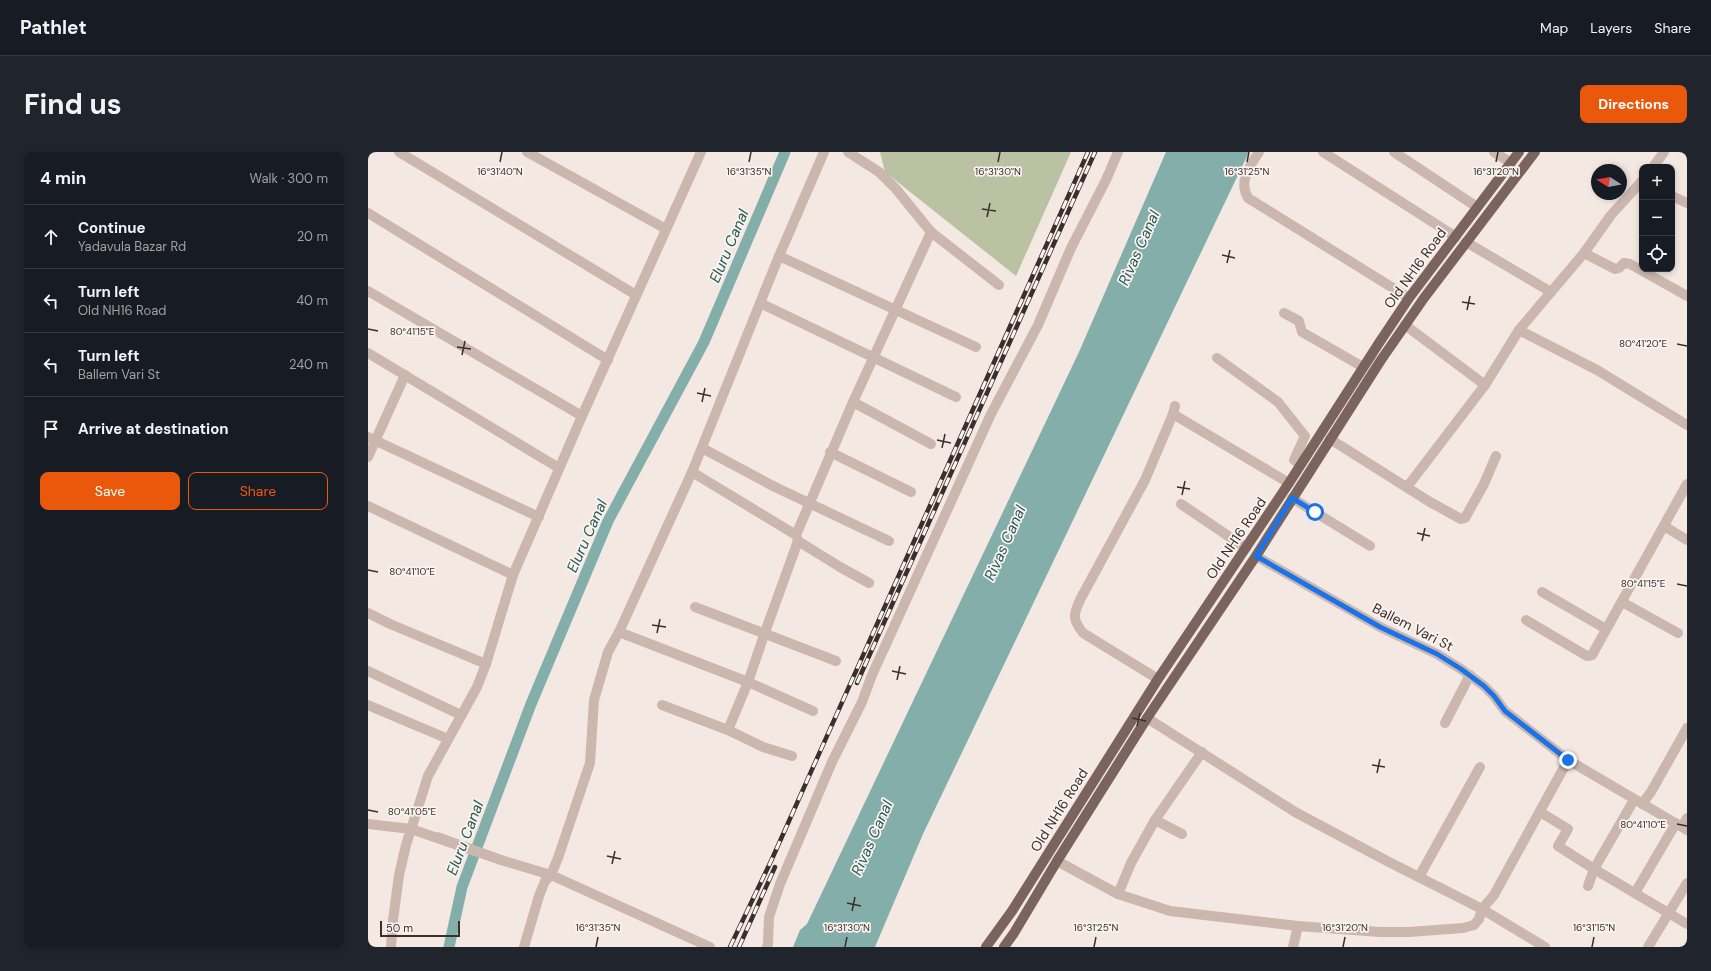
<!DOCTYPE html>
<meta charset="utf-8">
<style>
:root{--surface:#171b24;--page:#20242c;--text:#f1f3f6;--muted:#9ea1a6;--line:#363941;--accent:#ea580c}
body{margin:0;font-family:"DM Sans",sans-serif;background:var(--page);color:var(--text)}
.controls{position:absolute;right:12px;top:12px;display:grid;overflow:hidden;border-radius:8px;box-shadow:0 2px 6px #0003}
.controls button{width:36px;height:36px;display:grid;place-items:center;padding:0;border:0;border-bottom:1px solid var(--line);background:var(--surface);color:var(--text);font:20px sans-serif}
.compass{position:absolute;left:1223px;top:12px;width:36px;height:36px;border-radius:50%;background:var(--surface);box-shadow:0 2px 6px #0003;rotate:281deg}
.scale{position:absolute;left:12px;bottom:10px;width:80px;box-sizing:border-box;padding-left:4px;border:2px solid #3a2f2c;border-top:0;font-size:11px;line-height:14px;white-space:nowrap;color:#3a2f2c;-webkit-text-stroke:3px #faf3ef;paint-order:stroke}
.stop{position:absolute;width:12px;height:12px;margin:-9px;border:3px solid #1a73e8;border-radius:50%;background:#fff}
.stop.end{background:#1a73e8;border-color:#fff;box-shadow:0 1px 4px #0008}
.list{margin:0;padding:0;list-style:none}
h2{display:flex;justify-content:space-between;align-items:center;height:52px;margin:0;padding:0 16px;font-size:17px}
h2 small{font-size:13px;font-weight:400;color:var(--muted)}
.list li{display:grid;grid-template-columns:26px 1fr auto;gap:12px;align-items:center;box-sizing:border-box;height:64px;padding:0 16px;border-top:1px solid var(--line)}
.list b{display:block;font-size:15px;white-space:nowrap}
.list p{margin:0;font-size:13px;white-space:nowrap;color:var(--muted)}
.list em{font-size:13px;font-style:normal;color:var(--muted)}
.actions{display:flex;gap:8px;padding:12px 16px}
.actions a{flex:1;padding:9px 0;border:1px solid var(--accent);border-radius:8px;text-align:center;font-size:14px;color:var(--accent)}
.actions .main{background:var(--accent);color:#fff}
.icon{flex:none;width:22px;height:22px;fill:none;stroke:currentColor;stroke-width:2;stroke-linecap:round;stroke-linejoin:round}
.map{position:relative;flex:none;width:1319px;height:795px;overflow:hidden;border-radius:8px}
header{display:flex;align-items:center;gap:24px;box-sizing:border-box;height:56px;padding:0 20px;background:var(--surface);border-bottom:1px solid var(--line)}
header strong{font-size:19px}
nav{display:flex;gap:22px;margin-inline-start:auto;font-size:14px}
.intro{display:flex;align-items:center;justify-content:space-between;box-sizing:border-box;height:96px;padding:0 24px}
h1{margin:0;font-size:28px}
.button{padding:10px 18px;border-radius:8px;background:var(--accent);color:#fff;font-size:14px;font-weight:700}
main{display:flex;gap:24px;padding:0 24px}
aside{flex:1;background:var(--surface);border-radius:8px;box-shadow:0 2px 6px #0003}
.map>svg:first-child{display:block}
.green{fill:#bbc1a3}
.water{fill:#83aeaa}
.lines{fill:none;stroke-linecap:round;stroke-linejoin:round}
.canal{stroke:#83aeaa;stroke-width:11}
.minor{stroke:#cbb7ae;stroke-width:10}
.major{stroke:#7b645e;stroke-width:10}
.rail-casing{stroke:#3a2f2c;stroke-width:4.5}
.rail{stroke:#faf3ef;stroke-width:3;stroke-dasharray:9;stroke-linecap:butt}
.route{stroke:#1a73e8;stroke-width:5}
.ticks{fill:none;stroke:#3a2f2c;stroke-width:1.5}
.labels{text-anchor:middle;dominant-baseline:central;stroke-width:3.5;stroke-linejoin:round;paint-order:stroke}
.street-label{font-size:14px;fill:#3a2f2c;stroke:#faf3ef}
.water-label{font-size:15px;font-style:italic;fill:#245955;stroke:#faf3ef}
.ticks-label{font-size:10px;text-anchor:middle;fill:#3a2f2c;stroke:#faf3ef;stroke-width:3.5;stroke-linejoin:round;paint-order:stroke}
</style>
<header>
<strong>Pathlet</strong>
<nav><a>Map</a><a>Layers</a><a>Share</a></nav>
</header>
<div class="intro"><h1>Find us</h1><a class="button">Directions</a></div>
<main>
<aside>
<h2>4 min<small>Walk · 300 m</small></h2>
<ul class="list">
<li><svg class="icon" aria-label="ahead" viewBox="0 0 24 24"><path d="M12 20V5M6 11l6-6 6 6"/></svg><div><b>Continue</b><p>Yadavula Bazar Rd</p></div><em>20 m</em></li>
<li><svg class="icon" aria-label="left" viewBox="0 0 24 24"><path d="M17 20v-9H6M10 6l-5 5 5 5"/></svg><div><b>Turn left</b><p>Old NH16 Road</p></div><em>40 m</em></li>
<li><svg class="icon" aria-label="left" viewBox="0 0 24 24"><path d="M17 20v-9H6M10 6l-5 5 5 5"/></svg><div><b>Turn left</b><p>Ballem Vari St</p></div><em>240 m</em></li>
<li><svg class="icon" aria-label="arrive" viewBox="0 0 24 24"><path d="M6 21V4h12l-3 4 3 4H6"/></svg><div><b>Arrive at destination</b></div></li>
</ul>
<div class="actions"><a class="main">Save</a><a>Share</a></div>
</aside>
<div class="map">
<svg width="1319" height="795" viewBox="0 0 1319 795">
<rect width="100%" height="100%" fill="#f3e9e2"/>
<path class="green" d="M512,0h191l-55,124 -131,-104z"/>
<path class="water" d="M798,0h83l-326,682 -48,113h-82l7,-17 7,-6 272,-572z"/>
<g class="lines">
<path class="canal" d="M81,795l13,-60 69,-183 77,-183 96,-179 81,-190"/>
<g class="minor">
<path d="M31,0l237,143"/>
<path d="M159,0l139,77"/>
<path d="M480,0l31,20 17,17 35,43 68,53"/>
<path d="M891,0c-9,14 -21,29 -11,46l161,100"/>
<path d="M955,0l133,85"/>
<path d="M1026,0l83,55"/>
<path d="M1126,0l17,11"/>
<path d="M1285,15l11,-15"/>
<path d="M1304,44l15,7"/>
<path d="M0,61l240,147"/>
<path d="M1098,90l85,50"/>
<path d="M1216,101l31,16 4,-1 5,-5 6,1 57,32"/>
<path d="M411,104l197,91"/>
<path d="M0,139l214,125"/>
<path d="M392,151l196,94"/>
<path d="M916,161l15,8 3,11 61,35"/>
<path d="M1037,173l80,60"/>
<path d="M1151,178l78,40 90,55"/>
<path d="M0,201l191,115"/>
<path d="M849,206l61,44 27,34 -11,24 6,5"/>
<path d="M485,250l78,42"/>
<path d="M805,262l116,69"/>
<path d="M0,285l171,80"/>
<path d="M962,287l100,63 31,17 4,-1 19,-34 12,-28"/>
<path d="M334,296l73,39 114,54"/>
<path d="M462,300l81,40"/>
<path d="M0,305l37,-82"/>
<path d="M324,320l104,63 2,6 42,26 29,16"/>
<path d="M1039,335l78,-102 34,-55 65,-77 27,-38 31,-34"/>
<path d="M924,346l78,48"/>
<path d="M813,352l65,44"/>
<path d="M0,354l145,69"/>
<path d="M1296,374l23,14"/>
<path d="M428,383l57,-133 78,-170"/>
<path d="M888,404l124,71 57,27 24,15 23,17 10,10 11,15 63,49 119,70"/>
<path d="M1174,440l64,37"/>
<path d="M1254,450l56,31"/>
<path d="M327,455l141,54"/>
<path d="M0,461l22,11 96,40"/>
<path d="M1158,468l61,36 5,-1 95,-171"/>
<path d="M251,480l129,50 65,29"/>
<path d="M0,519l93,44"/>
<path d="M790,527l-75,-46c-11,-14 -10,-19 -2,-35l64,-118 28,-66 2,-8"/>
<path d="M0,553l80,34"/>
<path d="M294,553l66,25"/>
<path d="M779,566l148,94 92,49 95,48 63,38"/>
<path d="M1077,571l25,-48"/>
<path d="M424,604l-29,-9 -35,-17 20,-48 16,-47 34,-94"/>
<path d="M1274,652l9,-12 36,-64"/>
<path d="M1172,660l28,17 -10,17 36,23 93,55"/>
<path d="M787,668l27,14"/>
<path d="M0,672l43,5 90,31 -64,-23"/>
<path d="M1314,675l5,-9"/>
<path d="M133,708l50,15 159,72"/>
<path d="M689,709l61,33 52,17 128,15 82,6h29l54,-4 11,-3 5,-6 3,-10 12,-14 74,-135"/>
<path d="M1051,725l61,-110"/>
<path d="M1220,734l6,-17 40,-69"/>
<path d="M1267,741l41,-70"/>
<path d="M750,742l13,-31 24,-43 47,-68"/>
<path d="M23,795l2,-27 6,-45 7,-30 22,-69 49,-89 9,-23 27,-89 69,-159 119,-264"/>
<path d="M156,795l15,-51 6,-15 6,-6 7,-17 32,-95 4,-63 14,-48 11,-20 73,-160 87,-216 45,-104"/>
<path d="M399,795l1,-3 1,-27 11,-33 52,-122 30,-60 10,-27 119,-261 47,-89 33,-77 35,-68 12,-28"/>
<path d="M925,795l5,-21"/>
<path d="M1280,795l39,-64"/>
</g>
<g class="major">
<path d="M618,795l26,-36 146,-232 131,-196 90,-140 30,-45 110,-146"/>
<path d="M636,795l10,-14 43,-72 90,-143 109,-162 125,-196 43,-62 111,-146"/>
</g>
<defs>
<g id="rail">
<path d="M489,531l238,-531"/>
<path d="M362,795l42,-88 316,-707"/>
<path d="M371,795l36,-80"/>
</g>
</defs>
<use href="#rail" class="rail-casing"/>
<use href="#rail" class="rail"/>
</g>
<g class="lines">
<path class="route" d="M947,360l-23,-14 -36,58 124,71 57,27 24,15 23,17 10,10 11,15 63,49"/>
</g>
<path class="ticks" d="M132,10l2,-10M381,10l2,-10M630,10l2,-10M879,10l2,-10M1128,10l2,-10M614,57l14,2M619,65l3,-14M854,103l13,3M859,111l3,-13M1094,150l13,2M1099,158l3,-14M0,177l10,2M1309,192l10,2M89,195l14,2M94,203l3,-14M329,241l14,3M334,250l3,-14M569,288l14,3M574,296l3,-14M809,335l13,2M814,343l3,-14M1049,381l13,3M1054,389l3,-13M0,418l10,2M1309,432l10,2M284,473l14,2M289,481l3,-14M524,519l14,3M529,528l3,-14M764,566l14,3M769,574l3,-13M1004,613l13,2M1009,621l3,-14M0,658l10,2M1309,672l10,2M239,704l14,3M244,712l3,-13M479,751l14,3M484,759l3,-14M228,795l2,-10M477,795l2,-10M726,795l2,-10M975,795l2,-10M1224,795l2,-10"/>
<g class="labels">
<g class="street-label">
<text transform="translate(1047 116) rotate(-54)">Old NH16 Road</text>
<text transform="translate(868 386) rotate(-56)">Old NH16 Road</text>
<text transform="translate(1045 475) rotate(27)">Ballem Vari St</text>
<text transform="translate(691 658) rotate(-58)">Old NH16 Road</text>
</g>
<g class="water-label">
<text transform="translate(361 94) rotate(-67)">Eluru Canal</text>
<text transform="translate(771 96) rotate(-66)">Rivas Canal</text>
<text transform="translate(219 384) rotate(-66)">Eluru Canal</text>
<text transform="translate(637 391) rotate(-66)">Rivas Canal</text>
<text transform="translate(97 686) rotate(-69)">Eluru Canal</text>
<text transform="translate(504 686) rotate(-66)">Rivas Canal</text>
</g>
</g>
<g class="ticks-label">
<text x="132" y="23">16°31'40"N</text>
<text x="381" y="23">16°31'35"N</text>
<text x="630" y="23">16°31'30"N</text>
<text x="879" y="23">16°31'25"N</text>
<text x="1128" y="23">16°31'20"N</text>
<text x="44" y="183">80°41'15"E</text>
<text x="1275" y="195">80°41'20"E</text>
<text x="44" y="423">80°41'10"E</text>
<text x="1275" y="435">80°41'15"E</text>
<text x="44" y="663">80°41'05"E</text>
<text x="1275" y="676">80°41'10"E</text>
<text x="230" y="779">16°31'35"N</text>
<text x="479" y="779">16°31'30"N</text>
<text x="728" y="779">16°31'25"N</text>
<text x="977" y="779">16°31'20"N</text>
<text x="1226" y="779">16°31'15"N</text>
</g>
</svg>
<div class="controls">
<button>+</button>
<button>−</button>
<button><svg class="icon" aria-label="locate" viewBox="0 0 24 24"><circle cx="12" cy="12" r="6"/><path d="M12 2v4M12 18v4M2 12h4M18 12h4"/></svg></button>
</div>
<svg class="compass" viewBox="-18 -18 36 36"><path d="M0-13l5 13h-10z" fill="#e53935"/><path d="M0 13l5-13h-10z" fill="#9ea1a6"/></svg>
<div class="scale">50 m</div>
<div class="stop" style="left:947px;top:360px"></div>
<div class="stop end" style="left:1200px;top:608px"></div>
</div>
</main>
